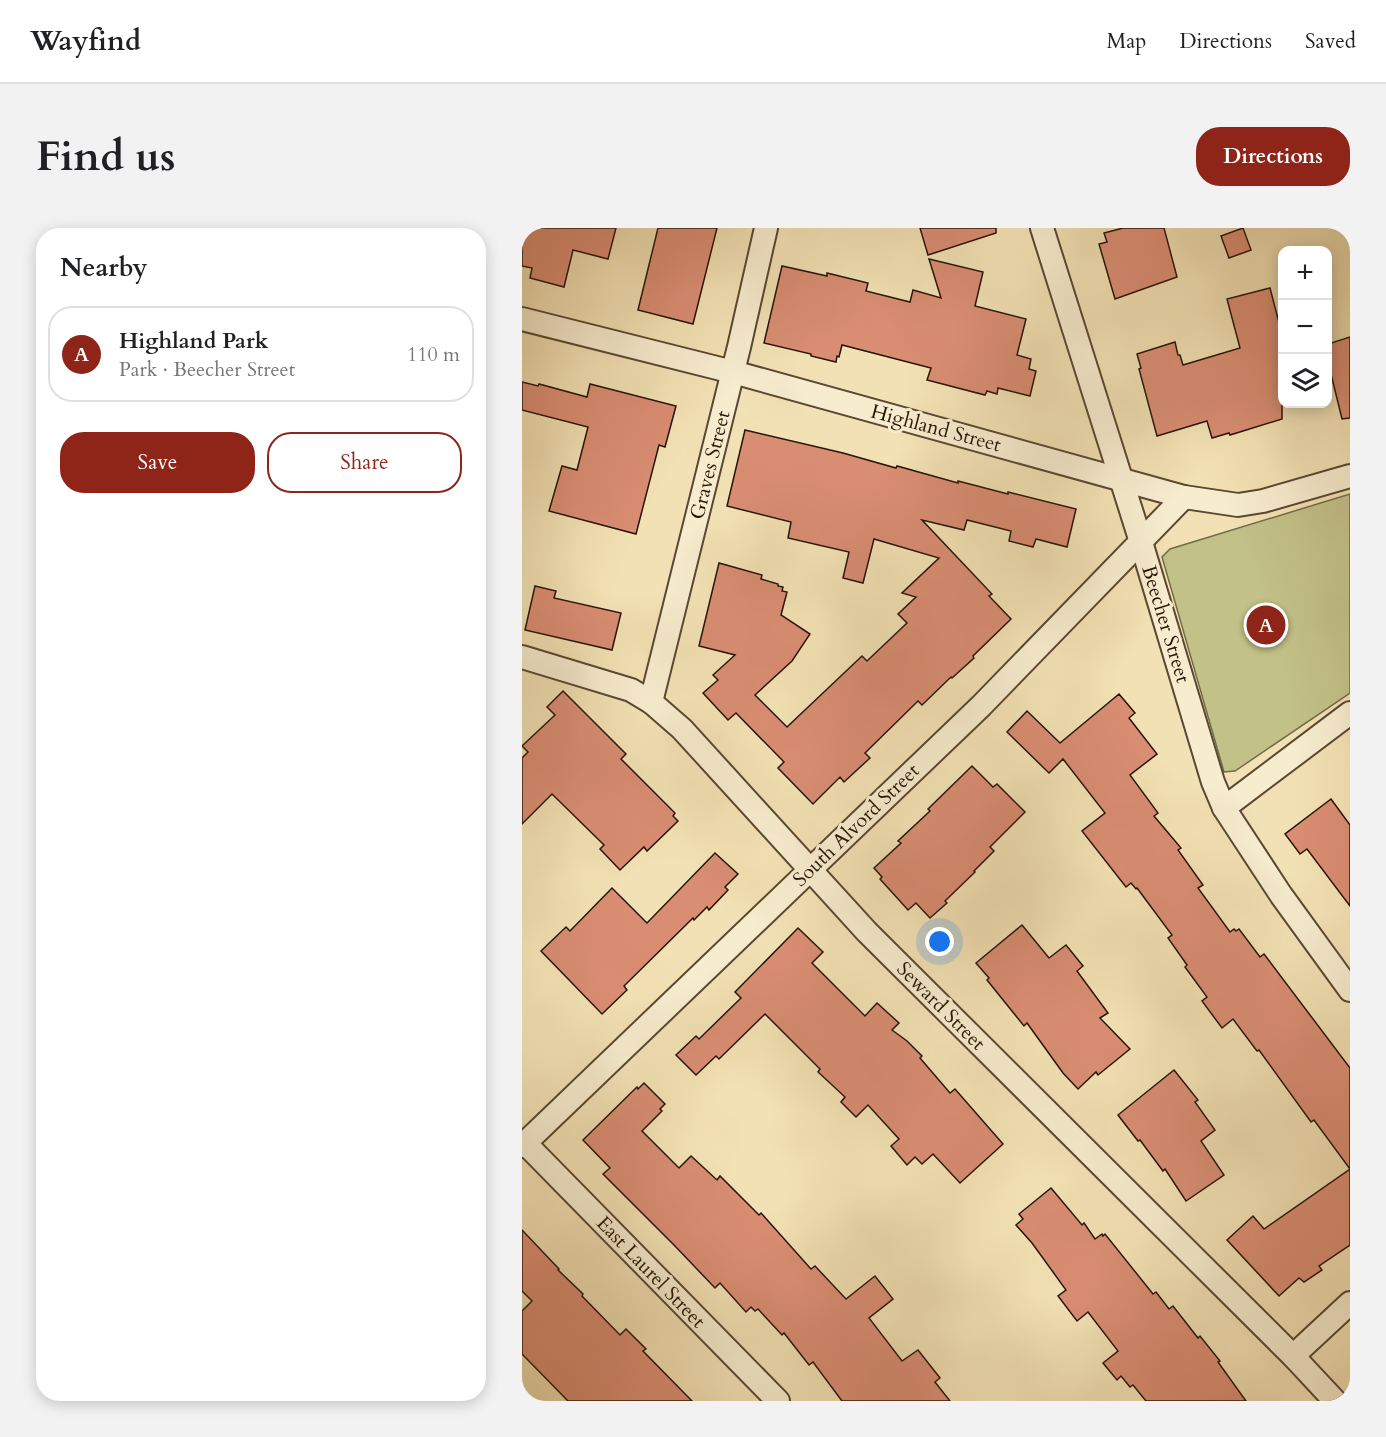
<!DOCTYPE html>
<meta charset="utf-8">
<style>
:root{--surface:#fff;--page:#f2f2f2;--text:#202124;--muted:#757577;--line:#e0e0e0;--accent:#8f2418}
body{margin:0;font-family:Cardo,serif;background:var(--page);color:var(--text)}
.controls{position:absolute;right:18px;top:18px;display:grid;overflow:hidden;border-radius:12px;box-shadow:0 3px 15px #0003}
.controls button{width:54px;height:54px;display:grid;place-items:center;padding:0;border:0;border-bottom:2px solid var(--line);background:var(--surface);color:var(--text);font:30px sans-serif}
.you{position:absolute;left:418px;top:714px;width:21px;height:21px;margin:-15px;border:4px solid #fff;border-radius:50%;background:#1a73e8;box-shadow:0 0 0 9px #1a73e833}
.badge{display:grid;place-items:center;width:39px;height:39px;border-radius:50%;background:var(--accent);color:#fff;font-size:20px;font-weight:700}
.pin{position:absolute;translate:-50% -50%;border:3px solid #fff;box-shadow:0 2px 6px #0006}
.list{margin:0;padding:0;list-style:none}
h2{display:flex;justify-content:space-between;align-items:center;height:78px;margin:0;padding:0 24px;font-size:26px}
h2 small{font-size:20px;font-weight:400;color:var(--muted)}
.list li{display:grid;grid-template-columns:39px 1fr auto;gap:18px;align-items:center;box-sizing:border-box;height:96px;margin:0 12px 12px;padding:0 12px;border:2px solid var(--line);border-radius:24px}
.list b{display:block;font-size:22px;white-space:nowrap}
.list p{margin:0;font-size:20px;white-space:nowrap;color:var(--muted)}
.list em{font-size:20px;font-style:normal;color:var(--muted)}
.actions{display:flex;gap:12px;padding:18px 24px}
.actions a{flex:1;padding:14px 0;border:2px solid var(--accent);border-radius:24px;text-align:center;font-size:21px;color:var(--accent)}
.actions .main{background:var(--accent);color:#fff}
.icon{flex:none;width:33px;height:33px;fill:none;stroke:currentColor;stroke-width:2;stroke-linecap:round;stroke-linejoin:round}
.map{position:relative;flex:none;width:828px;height:1173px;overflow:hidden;border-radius:24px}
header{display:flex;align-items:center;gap:36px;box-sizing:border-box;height:84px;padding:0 30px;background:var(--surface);border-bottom:2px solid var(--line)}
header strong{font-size:28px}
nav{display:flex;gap:33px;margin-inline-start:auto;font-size:21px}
.intro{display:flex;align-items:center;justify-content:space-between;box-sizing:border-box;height:144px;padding:0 36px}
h1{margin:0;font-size:42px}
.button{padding:15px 27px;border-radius:24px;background:var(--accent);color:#fff;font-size:21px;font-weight:700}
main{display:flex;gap:36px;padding:0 36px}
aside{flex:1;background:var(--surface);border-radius:24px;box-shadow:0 3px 15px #0003}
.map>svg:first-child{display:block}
.green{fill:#c2c188;stroke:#746b47;stroke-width:1.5}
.building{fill:#d98d73;stroke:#271506;stroke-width:1.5}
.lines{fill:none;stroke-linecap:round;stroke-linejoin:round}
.minor-casing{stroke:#5a4832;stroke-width:26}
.minor{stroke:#f7ecce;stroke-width:22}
.labels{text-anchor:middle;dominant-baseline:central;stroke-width:6;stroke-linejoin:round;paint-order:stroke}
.street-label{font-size:20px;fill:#271506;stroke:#f7ecce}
</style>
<header>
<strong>Wayfind</strong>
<nav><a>Map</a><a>Directions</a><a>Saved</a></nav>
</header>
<div class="intro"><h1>Find us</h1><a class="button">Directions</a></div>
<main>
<aside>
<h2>Nearby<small></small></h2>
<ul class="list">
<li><span class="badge">A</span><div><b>Highland Park</b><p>Park · Beecher Street</p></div><em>110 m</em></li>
</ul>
<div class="actions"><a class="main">Save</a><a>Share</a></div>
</aside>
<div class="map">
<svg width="828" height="1173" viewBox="0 0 828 1173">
<rect width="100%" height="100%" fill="#f2e1b4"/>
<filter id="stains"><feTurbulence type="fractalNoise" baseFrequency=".00333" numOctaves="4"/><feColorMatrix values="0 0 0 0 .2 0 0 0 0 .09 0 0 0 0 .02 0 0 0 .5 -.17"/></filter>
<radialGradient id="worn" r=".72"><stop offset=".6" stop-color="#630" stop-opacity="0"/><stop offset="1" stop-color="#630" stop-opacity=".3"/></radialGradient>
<path class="green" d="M828,266v199l-115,78 -11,1 -62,-215 8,-8z"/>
<g class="building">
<path d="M0,0h94l-8,31 -35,-9 -9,37 -34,-9 2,-10 -10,-2z"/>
<path d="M136,0h59l-24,96 -55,-14z"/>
<path d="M398,0h76v5l-68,22z"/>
<path d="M601,0h41l13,49 -62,22 -16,-55 8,-2 -3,-9z"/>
<path d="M721,0l8,22 -22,8 -8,-22z"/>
<path d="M407,31l54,13 -8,34 51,13 -9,36 14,4 -2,10 7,2 -6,25 -32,-8 -1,6 -10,-3 -2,4 -58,-15 4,-12 -89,-23 -3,12 -2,-1 -1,6 -25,-6v-2l-47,-11 18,-77 45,10v-3l41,10 -2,8 44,11 3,-12 28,8z"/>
<path d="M748,60l12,46v85l-52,16 -1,-2 -17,5 -5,-17 -50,15 -18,-67 2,-1 -4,-14 38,-12 3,13h2l3,10 57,-17 -13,-49z"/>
<path d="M828,109v81l-8,1 -14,-57v-18z"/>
<path d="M0,154l16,4 1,-2 48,13 3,-13 86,22 -11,41 -6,-2 -23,89 -87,-23 13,-45 15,4 11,-43 -66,-17z"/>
<path d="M223,202l98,23 53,15 1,-2 61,17v-2l50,13v-2l68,17 -9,38 -31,-8 -3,8 -24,-6 2,-10 -44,-11 -3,10 -42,-10 70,74 -3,2 22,23 -38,37 1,2 -22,20 -1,-1 -29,28 -4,-4 -53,52 5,5 -26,24 -4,-5 -27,27 -35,-36 6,-6 -48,-49 -8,7 -25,-27 15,-13 -5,-5 22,-20 -36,-9 20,-83 43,12 -1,4 17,5v2l5,1 -1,4 5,1 -6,23 29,19 -18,27 -37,34 32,32 75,-71 5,5 40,-38 -9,-9 18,-17 -14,-4 37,-35 -65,-19 -11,44 -20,-5 6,-26 -61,-14 3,-16 -64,-16z"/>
<path d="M13,358l21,5 -2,7 67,15 -9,37 -87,-20z"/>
<path d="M41,463l63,63 -5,5 54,54 -2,3 5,5 -31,30 -3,-4 -24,23 -20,-21 4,-4 -52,-51 -30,30v-66l6,-6 -6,-6 33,-31 -8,-8z"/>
<path d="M597,466l16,19 -6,5 28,36 -27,21 28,38 -4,3 27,32 -3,2 25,35 -5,3 32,44 4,-3 2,2 3,-2 21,28 4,-3 86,114v177l-31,21 3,4 -18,12 -5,-4 -20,18 -52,-56 26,-24 11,13 86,-60 -36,-49 -3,2 -52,-72 -2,1 -24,-32 -11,9 -20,-27 5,-4 -22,-30 2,-2 -19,-27 4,-3 -35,-47 -1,1 -5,-6 -5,4 -44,-56 23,-18 -42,-54 -14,14 -42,-41 20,-21 33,32z"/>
<path d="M450,538l21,21 4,-3 28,28 -35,35 4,4 -20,20 1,1 -30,29 2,2 -17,15 -14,-15 -8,7 -28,-31 2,-2 -8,-9 27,-25 -3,-2 32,-30 -2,-2z"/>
<path d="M809,571l19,26v81l-43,-57 -7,5 -15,-20z"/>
<path d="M193,625l23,21 -13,13 3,3 -19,20 -2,-3 -13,13 -1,-2 -69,68 3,4 -25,24 -61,-63 25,-24 4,4 42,-43 35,35z"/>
<path d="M500,697l27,33 17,-13 17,21 -6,5 31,42 -8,5 30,31 -32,26 -2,-3 -18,17 -15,-16 -36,-50 -3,3 -37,-46 2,-2 -13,-15z"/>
<path d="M276,700l25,24 -11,11 53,53 12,-13 22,20 -7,7 15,11 15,15 -2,2 30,35 5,-4 48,55 -43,39 -27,-29 -11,10 -7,-7 -8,8 -16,-19 8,-7 -31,-34 -12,12 -15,-15 4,-5 -27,-25 2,-3 -55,-55 -46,45 -3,-3 -20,19 -20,-20 20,-19 3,3 42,-41 -6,-6z"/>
<path d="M652,842l24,30 -3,2 20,28 -14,11 23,34 -38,26 -21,-32 -2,2 -23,-31 -2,1 -20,-26z"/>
<path d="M122,855l21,21 -5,5 2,2 -20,20 37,37 12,-12 26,24 3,-4 39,39 2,-2 50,56 4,-3 31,33 29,-23 18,23 -24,19 33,43 16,-11 22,28 -5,4 15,19h-108l-29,-39 -4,3 -25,-32 -2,2 -24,-26 -3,2 -4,-4 -5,5 -26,-29 -5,5 -41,-43 -71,-71 7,-6 -27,-28 54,-53 1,2z"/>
<path d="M529,960l31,37 2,-2 11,16 7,-5 1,2 2,-2 48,60 3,-2 13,17 4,-3 25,32 2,-2 20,25 -2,1 28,39h-100l-13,-16 -3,2 -9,-11 -4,4 -14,-17 15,-12 -30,-39 -11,9 -19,-25 8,-6 -34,-47 -16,-18 7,-6 -4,-5z"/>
<path d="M0,1002l37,39 -1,1 25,24 -1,2 38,39 6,-6 20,20 -3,2 49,50h-124l-46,-47v-43l10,-10 -10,-10z"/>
</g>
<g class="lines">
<defs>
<g id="minor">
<path d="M520,0l99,314 72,240 11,26 57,87 69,95"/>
<path d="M0,91l211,53 451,125 54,8 25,-4 87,-25"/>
<path d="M0,429l109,33 20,12 31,27 185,203 426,424 42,45"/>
<path d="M129,474l88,-355 27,-119"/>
<path d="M702,580l126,-95"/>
<path d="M3,915l253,258"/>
<path d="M0,918l459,-440 203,-209"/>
<path d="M771,1128l57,-53"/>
</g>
</defs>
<use href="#minor" class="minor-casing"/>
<use href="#minor" class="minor"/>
</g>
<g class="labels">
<g class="street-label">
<text transform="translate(414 200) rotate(15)">Highland Street</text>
<text transform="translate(188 237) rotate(-76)">Graves Street</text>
<text transform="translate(644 396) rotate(73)">Beecher Street</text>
<text transform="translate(334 597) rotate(-44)">South Alvord Street</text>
<text transform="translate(419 778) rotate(45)">Seward Street</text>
<text transform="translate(129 1044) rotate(46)">East Laurel Street</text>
</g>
</g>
<rect width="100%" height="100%" filter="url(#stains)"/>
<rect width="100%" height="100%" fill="url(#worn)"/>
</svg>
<div class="controls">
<button>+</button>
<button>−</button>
<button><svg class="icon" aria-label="layers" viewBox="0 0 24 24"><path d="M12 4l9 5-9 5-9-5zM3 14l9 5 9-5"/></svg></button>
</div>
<div class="you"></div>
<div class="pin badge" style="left:744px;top:397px">A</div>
</div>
</main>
